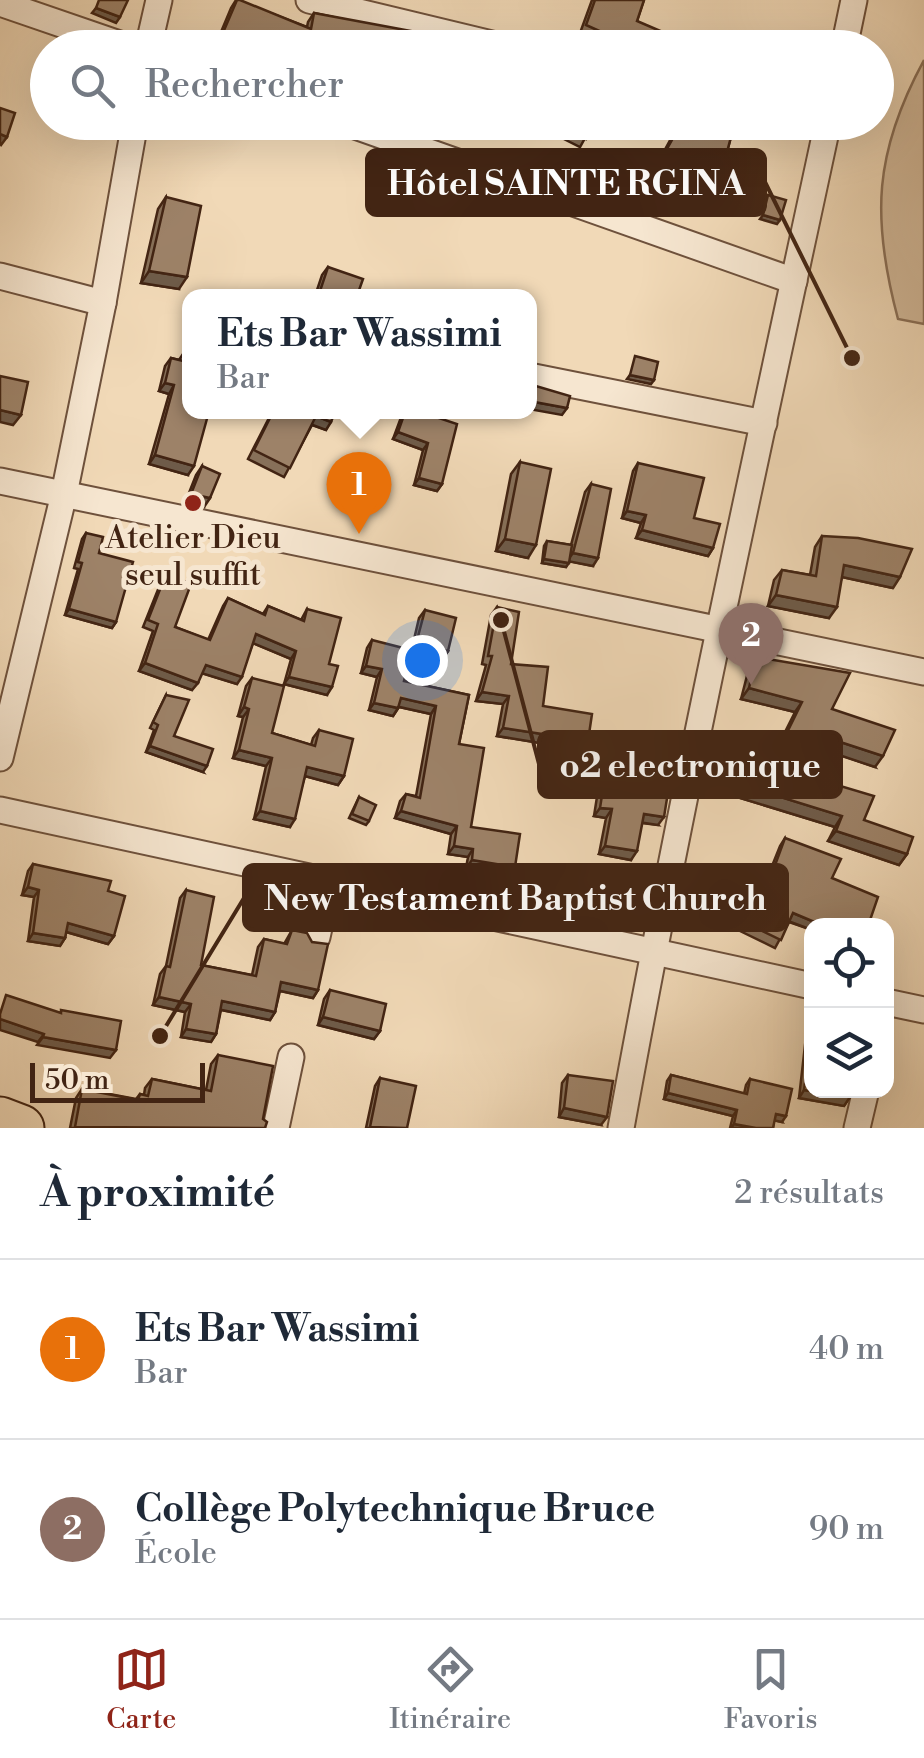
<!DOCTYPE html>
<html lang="fr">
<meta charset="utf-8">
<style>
:root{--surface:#fff;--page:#f6f6f7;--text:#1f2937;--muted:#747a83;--line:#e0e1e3;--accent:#8f2418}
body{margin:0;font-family:"Libre Bodoni",serif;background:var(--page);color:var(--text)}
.controls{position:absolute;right:30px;bottom:30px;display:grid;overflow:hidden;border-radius:20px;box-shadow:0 10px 40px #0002}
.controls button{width:90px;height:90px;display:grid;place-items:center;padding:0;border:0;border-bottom:2px solid var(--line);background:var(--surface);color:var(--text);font:50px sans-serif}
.scale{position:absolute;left:30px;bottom:25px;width:175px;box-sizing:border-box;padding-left:10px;border:5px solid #422413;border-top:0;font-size:28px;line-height:35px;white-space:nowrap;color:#422413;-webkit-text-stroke:8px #f6e6d0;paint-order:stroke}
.you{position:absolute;left:422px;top:660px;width:35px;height:35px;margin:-25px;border:8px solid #fff;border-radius:50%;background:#1a73e8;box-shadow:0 0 0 15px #1a73e833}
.badge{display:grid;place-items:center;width:65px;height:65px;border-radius:50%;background:var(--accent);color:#fff;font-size:32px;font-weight:700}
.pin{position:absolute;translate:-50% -82px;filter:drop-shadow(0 2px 5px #0008)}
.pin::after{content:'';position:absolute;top:52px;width:35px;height:30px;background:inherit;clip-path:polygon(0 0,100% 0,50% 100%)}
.popup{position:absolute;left:182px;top:289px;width:355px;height:130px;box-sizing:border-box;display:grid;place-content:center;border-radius:20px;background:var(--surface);filter:drop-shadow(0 2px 8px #0005);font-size:32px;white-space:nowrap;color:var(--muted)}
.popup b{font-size:38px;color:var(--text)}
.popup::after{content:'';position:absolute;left:50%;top:100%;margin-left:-20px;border:20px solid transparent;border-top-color:var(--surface)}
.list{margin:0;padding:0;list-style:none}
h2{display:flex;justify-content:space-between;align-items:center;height:130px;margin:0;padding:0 40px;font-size:42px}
h2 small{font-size:32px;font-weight:400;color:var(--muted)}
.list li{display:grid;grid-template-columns:65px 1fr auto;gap:30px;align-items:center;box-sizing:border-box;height:180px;padding:0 40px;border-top:2px solid var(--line)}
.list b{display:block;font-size:38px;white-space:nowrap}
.list p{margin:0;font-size:32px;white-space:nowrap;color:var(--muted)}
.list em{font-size:32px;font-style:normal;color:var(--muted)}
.icon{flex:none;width:55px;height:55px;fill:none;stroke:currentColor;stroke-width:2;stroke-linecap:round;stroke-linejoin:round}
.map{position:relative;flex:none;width:924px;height:1128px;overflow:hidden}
.search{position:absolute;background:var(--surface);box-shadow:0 10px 40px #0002;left:30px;right:30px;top:30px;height:110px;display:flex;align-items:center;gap:25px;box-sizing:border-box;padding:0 35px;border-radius:55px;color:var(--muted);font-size:38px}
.sheet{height:490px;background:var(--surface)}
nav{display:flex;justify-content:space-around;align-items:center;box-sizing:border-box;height:140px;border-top:2px solid var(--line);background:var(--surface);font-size:28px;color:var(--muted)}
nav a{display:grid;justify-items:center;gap:5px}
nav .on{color:var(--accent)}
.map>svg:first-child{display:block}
.green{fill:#d3ba9b;stroke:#8a6f57;stroke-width:2.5}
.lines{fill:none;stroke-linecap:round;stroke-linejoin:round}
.street-casing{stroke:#6e513c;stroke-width:29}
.highway-casing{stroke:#422413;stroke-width:49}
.street{stroke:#f6e6d0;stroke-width:25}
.highway{stroke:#f1d9b7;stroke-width:45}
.wall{fill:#877059;stroke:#422413;stroke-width:2.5}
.shaded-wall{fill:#6e5b49;stroke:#422413;stroke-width:2.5}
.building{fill:#9d8268;stroke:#422413;stroke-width:2.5}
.poi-dot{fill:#8f2418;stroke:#f6e6d0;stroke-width:4}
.labels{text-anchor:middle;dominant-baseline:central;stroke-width:10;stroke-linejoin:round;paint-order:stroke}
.poi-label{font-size:32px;fill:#422413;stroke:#f6e6d0}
.leader{fill:none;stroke:#422413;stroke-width:4}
.callout-dot{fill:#422413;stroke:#f6e6d0;stroke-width:4}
.callout{fill:#422413;stroke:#422413;stroke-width:4}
.callout-label{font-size:35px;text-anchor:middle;font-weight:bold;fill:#fff}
</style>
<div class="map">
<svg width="924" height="1128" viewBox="0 0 924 1128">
<rect width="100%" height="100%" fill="#f1d9b7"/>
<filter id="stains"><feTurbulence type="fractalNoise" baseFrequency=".002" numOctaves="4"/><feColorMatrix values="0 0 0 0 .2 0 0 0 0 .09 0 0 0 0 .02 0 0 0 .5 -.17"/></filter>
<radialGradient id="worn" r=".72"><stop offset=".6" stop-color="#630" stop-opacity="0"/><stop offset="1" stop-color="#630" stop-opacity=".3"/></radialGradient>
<path class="green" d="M924,60v264l-26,-5c-27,-101 -24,-167 26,-259z"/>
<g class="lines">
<defs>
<g id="street">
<path d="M309,0l199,48"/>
<path d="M0,3l131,45"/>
<path d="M148,48l11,-48"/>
<path d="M844,48l10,-48"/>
<path d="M344,122l450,159"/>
<path d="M0,276l103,27"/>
<path d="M529,376l235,47"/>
<path d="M0,481l924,191"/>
<path d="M0,758l64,-264 39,-191 32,-181"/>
<path d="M0,810l812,176"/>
<path d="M317,937l12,-55"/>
<path d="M886,1002l38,8"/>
<path d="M276,1128l15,-71"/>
<path d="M621,1128c61,-337 135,-671 207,-1006"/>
<path d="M857,1128l9,-38"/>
</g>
<path id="highway" d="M0,1120l21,8"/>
</defs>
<use href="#street" class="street-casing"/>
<use href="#highway" class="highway-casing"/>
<use href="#street" class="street"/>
<use href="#highway" class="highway"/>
</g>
<g class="wall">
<path d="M236,0l71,27 1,-5 6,-9 163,35 -261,-4 15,-36z"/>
<path d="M592,0h52l-7,21 39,27h-63l-33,-15z"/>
<path d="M594,122l-14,25 -26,-13 3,-6 -11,-5z"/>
<path d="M680,122h55l-15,56 -5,7 -22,-5 -6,9 -11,-6 -5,17 -5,8 -28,-9z"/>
<path d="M166,197l13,92 -38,-6 17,-74z"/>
<path d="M328,267l29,29h-42l7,-21z"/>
<path d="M185,351l3,124 -39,-11 20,-70 -10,-3 6,-25 6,-8 8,2z"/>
<path d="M272,412h63l-9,18 -14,-5 -28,52 -36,-18z"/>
<path d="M403,412h18l21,72 -5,7 -23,-6 9,-35 -30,-11z"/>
<path d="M520,462l8,96 -32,-7 15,-77z"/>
<path d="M638,463l56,55 19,30 -5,8 -72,-18 5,-15 -19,-5 11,-47z"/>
<path d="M202,466l2,41 -19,-4 11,-28z"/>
<path d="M591,484l2,82 -24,-5 -3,6 -24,-4 2,-17 3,-5 24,4 14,-53z"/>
<path d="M86,533l13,20 17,69 -4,6 -47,-13 13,-46 -4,-1 8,-29z"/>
<path d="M822,536l71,52 -51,-11 -13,41 -61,-12 6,-26 8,-10 28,5 5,-28z"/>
<path d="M166,574l9,53 33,13 15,-34 5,-8 35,16 5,-8 33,14 6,-11 22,55 -2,31 -43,-11 7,-25 -38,-16 -16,41 -35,-11 -10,17 -53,-19 14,-40 -10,-4 18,-45z"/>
<path d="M497,607l14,57 32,42 45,35 -6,9 -85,-14 6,-32 -27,-3 10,-36 -4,-1 9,-49z"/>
<path d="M425,610l23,41 -6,9 -31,-8 8,-34z"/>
<path d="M372,640l32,41 65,14 -10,49 12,83 39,47 -44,-6 2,-11 -20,-3 3,-20 -56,-16 5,-17 6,-7 10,2 15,-82 -32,-7 -6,9 -24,-6 8,-33 -16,-4 6,-25z"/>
<path d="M756,657l76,52 43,58 -61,-21 -14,28 64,46 43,34 -8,11 -71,-24 7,-14 -111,-34 4,-28 8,-11 32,12 27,-54 -54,-13 8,-31z"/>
<path d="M252,678l20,55 39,12 2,-7 6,-8 25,46 -6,9 -33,-9 -15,51 -36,-8 12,-53 -33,-8 10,-41 -5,-1 8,-30z"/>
<path d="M166,695l8,41 29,36 -57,-20 8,-22 -4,-2z"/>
<path d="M605,776l53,49 -16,-2 -11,37 -32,-6 7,-36 -12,-2 5,-32z"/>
<path d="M359,797l10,24 -3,4 -17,-7z"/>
<path d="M785,838l27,88v4l-23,-8 -14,26 -35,-17 18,-38 6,-7 16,-40z"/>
<path d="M33,864l75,27 6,45 -6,8 -42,-12 -1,6 -5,8 -32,-5 6,-44 -12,-2 6,-24z"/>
<path d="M186,890l15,75 51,10 6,-28 6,-8 20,5 8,-14 26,60 -5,8 -33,-7 -5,21 -5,8 -49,-10 -5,24 -5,8 -30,-5 4,-25 -32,-7 7,-31 6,-8 14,-68z"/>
<path d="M330,990l50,41 -6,8 -56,-14 6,-26z"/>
<path d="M812,1007v83l38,7 -6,9 -45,-8 10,-88z"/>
<path d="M218,1055l45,64 2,9h-195l6,-30 6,-9 54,10 4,-5 4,1 1,-7 7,-9 54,11 5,-26z"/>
<path d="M568,1075l33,50 -42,-8 3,-34z"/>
<path d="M671,1075l73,19 2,-9 4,-6 32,43 -8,-2 -1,8h-43l3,-12 -69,-17 3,-18z"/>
<path d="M380,1078l27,50h-41l9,-42z"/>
</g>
<g class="shaded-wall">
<path d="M96,8l24,9 -4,6 -24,-10z"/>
<path d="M222,35l32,13h-29l-9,-4z"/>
<path d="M0,134l7,3 -6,8 -1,-1z"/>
<path d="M698,172l22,6 -5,7 -23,-6z"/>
<path d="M643,192l28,8 -5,8 -28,-9z"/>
<path d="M763,215l17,5 -3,4 -17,-5z"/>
<path d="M149,271l38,6 -8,12 -38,-6z"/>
<path d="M320,291l16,5h-20z"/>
<path d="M630,375l24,5 -3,4 -24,-5z"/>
<path d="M165,383l9,2 -5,9 -10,-3z"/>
<path d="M529,401l38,7 -5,7 -33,-6z"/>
<path d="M0,410l21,5 -8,10 -13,-3z"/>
<path d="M316,416l15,6 -5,8 -16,-6z"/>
<path d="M398,432l30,11 -5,7 -30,-11z"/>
<path d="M155,455l39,11 -6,9 -39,-11z"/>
<path d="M419,478l23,6 -5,7 -23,-6z"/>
<path d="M191,494l19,4 -6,9 -19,-4z"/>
<path d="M627,511l19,4 -5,8 -19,-5z"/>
<path d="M642,530l71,18 -5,8 -72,-18z"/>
<path d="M505,539l31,6 -8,13 -32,-7z"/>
<path d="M573,553l25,5 -5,8 -26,-5z"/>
<path d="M544,559l25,4 -3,4 -24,-4z"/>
<path d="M844,565l56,12 -7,11 -56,-12z"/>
<path d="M776,595l61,12 -8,11 -61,-12z"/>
<path d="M69,609l47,13 -4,6 -47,-13z"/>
<path d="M256,634l40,17 -5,8 -41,-17z"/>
<path d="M416,644l32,7 -6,9 -31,-8z"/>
<path d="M145,663l53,20 -6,7 -53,-19z"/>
<path d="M206,665l36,12 -5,7 -36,-11z"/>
<path d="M366,666l16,3 -5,8 -16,-4z"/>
<path d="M289,677l43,10 -5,8 -43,-11z"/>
<path d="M749,688l53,14 -7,10 -54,-13z"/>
<path d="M482,692l27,4 -6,8 -27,-3z"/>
<path d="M401,698l35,8 -5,8 -36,-8z"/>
<path d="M374,703l24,5 -5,8 -24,-6z"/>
<path d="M244,707l5,2 -6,8 -5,-1z"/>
<path d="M503,728l85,13 -6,9 -85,-14z"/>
<path d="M819,735l64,21 -8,11 -63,-21z"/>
<path d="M150,746l57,20 -4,6 -57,-20z"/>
<path d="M239,750l33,8 -6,8 -33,-8z"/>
<path d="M307,767l37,9 -6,9 -37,-10z"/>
<path d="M732,782l110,34 -7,11 -111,-34z"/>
<path d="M600,808l12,1 -6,9 -12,-2z"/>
<path d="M260,811l35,8 -5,8 -36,-8z"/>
<path d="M401,811l56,15 -6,8 -56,-16z"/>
<path d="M644,814l20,3 -6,8 -20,-3z"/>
<path d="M836,831l71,23 -8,11 -71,-24z"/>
<path d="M454,846l19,3 -5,8 -20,-3z"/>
<path d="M605,846l32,5 -6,9 -32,-6z"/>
<path d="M472,860l43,7 -5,7 -44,-6z"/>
<path d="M28,887l11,3 -5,7 -12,-2z"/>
<path d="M793,913l31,13h-12v4l-24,-9z"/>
<path d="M68,923l46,13 -6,8 -45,-13z"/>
<path d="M33,933l32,5 -5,8 -32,-5z"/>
<path d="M281,982l37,8 -5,8 -37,-8z"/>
<path d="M159,997l32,7 -6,8 -32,-7z"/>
<path d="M222,1001l53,11 -5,8 -53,-11z"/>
<path d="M323,1017l57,14 -6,8 -56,-14z"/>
<path d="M0,1019l44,15 -6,8 -38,-12z"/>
<path d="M186,1029l30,5 -5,8 -30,-5z"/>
<path d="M43,1037l73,13 -6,8 -73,-13z"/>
<path d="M804,1090l46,7 -6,9 -45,-8z"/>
<path d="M668,1093l69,17 -4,6 -69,-17z"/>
<path d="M564,1108l43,9 -6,8 -42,-8z"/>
<path d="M776,1114l10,2 -4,6 -10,-2z"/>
<path d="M734,1124l22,4h-25z"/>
</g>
<g class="building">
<path d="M99,0h29l-8,17 -24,-9z"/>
<path d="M237,0h3l71,29 3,-16 102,19 61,16h-223l-32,-13z"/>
<path d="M595,0h49l-7,21 42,18 -3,9h-39l-51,-23z"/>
<path d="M0,108l15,5 -8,24 -7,-3z"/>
<path d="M562,122h32l-8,17 -26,-13z"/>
<path d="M682,122h53l-15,56 -22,-6 -6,9 -13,-7 -8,26 -28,-8z"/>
<path d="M768,195l18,5 -6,20 -17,-5z"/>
<path d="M166,197l35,9 -14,71 -38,-6z"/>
<path d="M328,267l35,12 -6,17h-21l-16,-5z"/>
<path d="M185,351l4,1v60h7l12,3 -14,51 -39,-11 19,-70 -9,-2 6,-25 12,3z"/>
<path d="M635,356l23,6 -4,18 -24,-5z"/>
<path d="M0,376l28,6 -7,33 -21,-5z"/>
<path d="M529,384l41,12 -3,12 -38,-7z"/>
<path d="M273,412h62l-4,10 -15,-6 -26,52 -36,-18z"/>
<path d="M405,412h16l36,12 -15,60 -23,-6 9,-35 -30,-11z"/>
<path d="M520,462l31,7 -15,76 -31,-6z"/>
<path d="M638,463l66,15 -10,40 26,6 -7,24 -71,-18 4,-15 -19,-4z"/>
<path d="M202,466l18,8 -10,24 -19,-4z"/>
<path d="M591,484l20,5 -13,69 -25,-5z"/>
<path d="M86,533l17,4 -4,16 34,9 -17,60 -47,-13 13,-46 -4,-1z"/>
<path d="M822,536l36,2 54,11 -12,28 -56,-12 -7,42 -61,-12 6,-25 34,6z"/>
<path d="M547,541l25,4 -3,18 -25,-4z"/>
<path d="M166,574l25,10 -16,43 35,13 18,-42 37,17 3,-9 36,15 3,-12 34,9 -12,46 9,2 -6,21 -43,-10 7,-26 -40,-17 -14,43 -36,-12 -8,18 -53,-20 13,-39 -10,-4z"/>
<path d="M497,607l22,5 -8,52 37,3 -5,39 49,8 -4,27 -85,-13 6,-32 -27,-4 10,-36h-4z"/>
<path d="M425,610l31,8 -8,33 -32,-7z"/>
<path d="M372,640l39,10 -7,31 65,14 -10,49 25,4 -13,79 49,7 -5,33 -43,-7 1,-11 -19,-3 3,-20 -56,-15 5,-17 14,4 16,-92 -35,-8 -3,10 -24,-5 8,-34 -16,-3z"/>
<path d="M756,657l94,16 -18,36 63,21 -12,26 -64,-21 -19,39 74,22 -10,24 49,17 -6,17 -71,-23 6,-15 -110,-34 4,-28 34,13 32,-65 -53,-14z"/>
<path d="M252,678l32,8 -12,47 43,13 4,-16 34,9 -9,37 -37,-9 -12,52 -35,-8 12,-53 -33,-8 10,-41 -5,-2z"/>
<path d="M166,695l23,5 -15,36 39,13 -6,17 -57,-20 8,-21 -5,-3z"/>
<path d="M605,776l64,10 -5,31 -20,-3 -7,37 -32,-5 7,-37 -12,-1z"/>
<path d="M359,797l17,8 -7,16 -17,-7z"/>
<path d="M785,838l56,21 -9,19 46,19 -10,29h-44l-31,-13 -12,27 -35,-17 17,-37 4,1z"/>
<path d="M33,864l78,17 -3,10 17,5 -11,40 -46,-13 -3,15 -32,-5 6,-43 -11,-3z"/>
<path d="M186,890l28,7 -13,68 55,11 8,-37 23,5 5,-14 15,3 5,9 16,2 -10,46 -37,-8 -6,30 -53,-11 -6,33 -30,-5 5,-25 -32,-7 7,-31 4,1z"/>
<path d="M330,990l56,14 -6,27 -57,-14z"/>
<path d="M6,995l55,18v-3l60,11 -5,29 -73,-13 1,-3 -44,-15v-5z"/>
<path d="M812,1031v59h40l-2,7 -46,-7z"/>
<path d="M218,1055l55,11 -10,53 4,3 -2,6 -190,-1 7,-38 56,11 2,-6 8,2 4,-17 59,12z"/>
<path d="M568,1075l45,6 -6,36 -43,-9z"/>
<path d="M671,1075l76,19 3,-15 42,10 -6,27 -10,-2 -3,14h-17l-22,-4 3,-14 -69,-17z"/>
<path d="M380,1078l36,8 -9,42 -37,-1z"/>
</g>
<circle class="poi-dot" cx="193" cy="503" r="10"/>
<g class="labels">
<g class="poi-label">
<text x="193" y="538">Atelier Dieu<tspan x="193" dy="37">seul suffit</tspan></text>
</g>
</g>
<path class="leader" d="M852 358L765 182M501 620L539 764M160 1036L244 898"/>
<g class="callout-dot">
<circle cx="852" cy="358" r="10"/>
<circle cx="501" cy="620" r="10"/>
<circle cx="160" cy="1036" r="10"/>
</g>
<g class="callout">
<rect x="367" y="150" width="398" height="65" rx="10"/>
<rect x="539" y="732" width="302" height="65" rx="10"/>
<rect x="244" y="865" width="543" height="65" rx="10"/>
</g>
<g class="callout-label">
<text x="566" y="195">Hôtel SAINTE RGINA</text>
<text x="690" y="777">o2 electronique</text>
<text x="515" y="910">New Testament Baptist Church</text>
</g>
<rect width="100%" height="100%" filter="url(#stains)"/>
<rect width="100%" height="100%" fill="url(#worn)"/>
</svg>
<div class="controls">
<button><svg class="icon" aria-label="locate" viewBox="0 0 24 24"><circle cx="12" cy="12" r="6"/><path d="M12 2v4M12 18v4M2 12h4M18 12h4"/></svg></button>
<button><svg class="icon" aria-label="layers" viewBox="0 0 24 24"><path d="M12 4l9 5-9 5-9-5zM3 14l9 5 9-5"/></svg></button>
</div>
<div class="scale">50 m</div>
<div class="you"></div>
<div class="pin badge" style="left:359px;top:534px;background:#e8710a">1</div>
<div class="popup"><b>Ets Bar Wassimi</b>Bar</div>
<div class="pin badge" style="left:751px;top:685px;background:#8d6e63">2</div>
<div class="search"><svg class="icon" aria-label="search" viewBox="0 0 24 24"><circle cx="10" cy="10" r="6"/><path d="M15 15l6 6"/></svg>Rechercher</div>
</div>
<section class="sheet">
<h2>À proximité<small>2 résultats</small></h2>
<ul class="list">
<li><span class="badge" style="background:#e8710a">1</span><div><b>Ets Bar Wassimi</b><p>Bar</p></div><em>40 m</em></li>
<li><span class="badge" style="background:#8d6e63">2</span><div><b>Collège Polytechnique Bruce</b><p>École</p></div><em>90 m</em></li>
</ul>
</section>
<nav>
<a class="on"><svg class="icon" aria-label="map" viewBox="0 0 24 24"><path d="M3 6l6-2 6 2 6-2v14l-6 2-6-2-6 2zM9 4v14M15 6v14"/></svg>Carte</a>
<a><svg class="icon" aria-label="directions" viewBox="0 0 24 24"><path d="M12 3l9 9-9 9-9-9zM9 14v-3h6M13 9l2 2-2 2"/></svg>Itinéraire</a>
<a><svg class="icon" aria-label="saved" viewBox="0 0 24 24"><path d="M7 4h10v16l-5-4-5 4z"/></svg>Favoris</a>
</nav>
